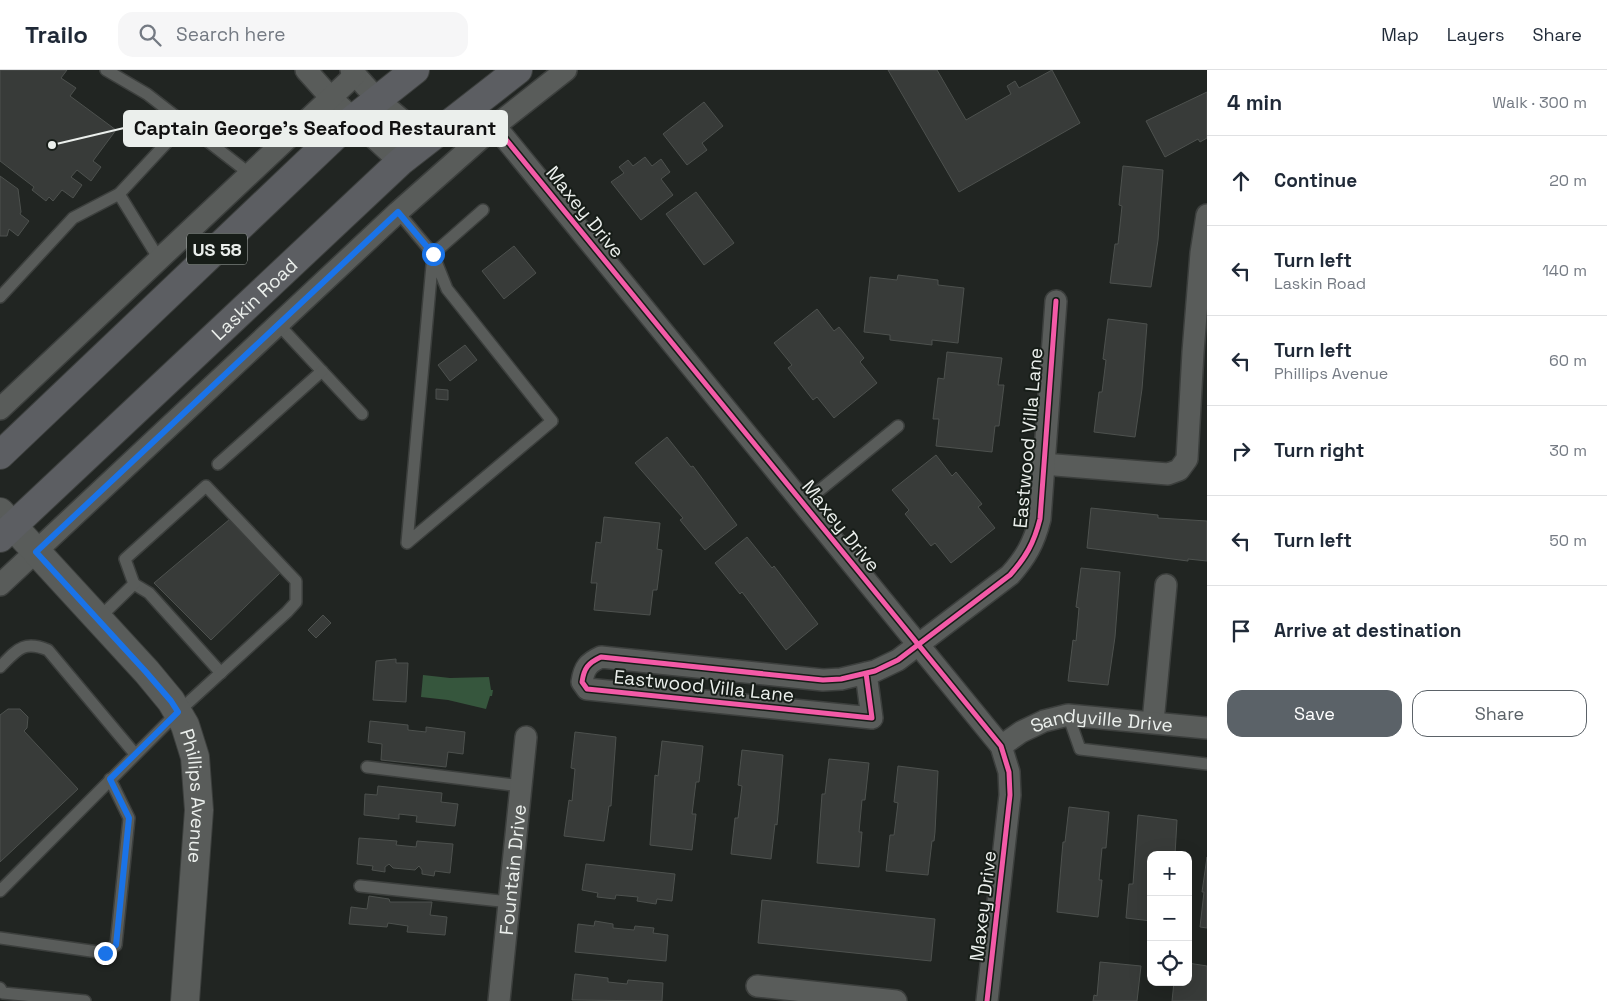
<!DOCTYPE html>
<meta charset="utf-8">
<style>
:root{--surface:#fff;--page:#f6f6f7;--text:#1f2937;--muted:#747a83;--line:#e0e1e3;--accent:#5b6268}
body{margin:0;font-family:"Space Grotesk",sans-serif;background:var(--page);color:var(--text)}
.controls{position:absolute;right:15px;bottom:15px;display:grid;overflow:hidden;border-radius:10px;box-shadow:0 5px 20px #0002}
.controls button{width:45px;height:45px;display:grid;place-items:center;padding:0;border:0;border-bottom:1px solid var(--line);background:var(--surface);color:var(--text);font:25px sans-serif}
.stop{position:absolute;width:15px;height:15px;margin:-11px;border:4px solid #1a73e8;border-radius:50%;background:#fff}
.stop.end{background:#1a73e8;border-color:#fff;box-shadow:0 1px 5px #0008}
.list{margin:0;padding:0;list-style:none}
h2{display:flex;justify-content:space-between;align-items:center;height:65px;margin:0;padding:0 20px;font-size:21px}
h2 small{font-size:16px;font-weight:400;color:var(--muted)}
.list li{display:grid;grid-template-columns:32px 1fr auto;gap:15px;align-items:center;box-sizing:border-box;height:90px;padding:0 20px;border-top:1px solid var(--line)}
.list b{display:block;font-size:19px;white-space:nowrap}
.list p{margin:0;font-size:16px;white-space:nowrap;color:var(--muted)}
.list em{font-size:16px;font-style:normal;color:var(--muted)}
.actions{display:flex;gap:10px;padding:15px 20px}
.actions a{flex:1;padding:11px 0;border:1px solid var(--accent);border-radius:15px;text-align:center;font-size:18px;color:var(--accent)}
.actions .main{background:var(--accent);color:#fff}
.icon{flex:none;width:28px;height:28px;fill:none;stroke:currentColor;stroke-width:2;stroke-linecap:round;stroke-linejoin:round}
.map{position:relative;flex:none;width:1207px;height:931px;overflow:hidden}
header{display:flex;align-items:center;gap:30px;box-sizing:border-box;height:70px;padding:0 25px;background:var(--surface);border-bottom:1px solid var(--line)}
header strong{font-size:24px}
nav{display:flex;gap:28px;margin-inline-start:auto;font-size:18px}
.search{width:350px;height:45px;background:var(--page);display:flex;align-items:center;gap:12px;box-sizing:border-box;padding:0 18px;border-radius:15px;color:var(--muted);font-size:19px}
main{display:flex}
aside{flex:1;background:var(--surface)}
.map>svg:first-child{display:block}
.water{fill:#36563d}
.building{fill:#383b39;stroke:#4d514e}
.lines{fill:none;stroke-linecap:round;stroke-linejoin:round}
.lane-casing{stroke:#3c3f3d;stroke-width:14}
.street-casing{stroke:#3c3f3d;stroke-width:24}
.secondary-casing{stroke:#3c3f3d;stroke-width:30}
.primary-casing{stroke:#3c3f3d;stroke-width:30}
.lane{stroke:#595c5a;stroke-width:11}
.street{stroke:#595c5a;stroke-width:21}
.secondary{stroke:#595c5a;stroke-width:28}
.primary{stroke:#5c5e62;stroke-width:28}
.cycleway-casing{stroke:#171d18;stroke-width:8}
.cycleway{stroke:#f35aa7;stroke-width:5}
.route{stroke:#1a73e8;stroke-width:6}
.labels{text-anchor:middle;dominant-baseline:central;stroke-width:4;stroke-linejoin:round;paint-order:stroke}
.shield{fill:#171d18;stroke:#abb0ac;stroke-width:1}
.shield-label{font-size:18px;font-weight:bold;fill:#ebefec}
.street-label{font-size:19px;fill:#ebefec;stroke:#171d18}
.leader{fill:none;stroke:#ebefec;stroke-width:2}
.callout-dot{fill:#ebefec;stroke:#171d18;stroke-width:2}
.callout{fill:#ebefec;stroke:#ebefec;stroke-width:2}
.callout-label{font-size:20px;text-anchor:middle;font-weight:bold;fill:#111}
</style>
<header>
<strong>Trailo</strong>
<div class="search"><svg class="icon" aria-label="search" viewBox="0 0 24 24"><circle cx="10" cy="10" r="6"/><path d="M15 15l6 6"/></svg>Search here</div>
<nav><a>Map</a><a>Layers</a><a>Share</a></nav>
</header>
<main>
<div class="map">
<svg width="1207" height="931" viewBox="0 0 1207 931">
<rect width="100%" height="100%" fill="#212522"/>
<path class="water" d="M423,605l27,3 39,-1 2,13h2l-1,6h-2l-4,13 -38,-9 -27,-3z"/>
<g class="building">
<path d="M0,0h67l-6,8 15,10 -6,8 46,34 -23,31 8,6 -10,14 -14,-11 -6,7 11,8 -9,13 -11,-8 -9,11 -4,-4 -3,4 -14,-11 2,-3 -34,-26z"/>
<path d="M888,0h49l29,50 45,-26 -4,-8 8,-5 4,7 33,-18 28,53 -121,69z"/>
<path d="M1207,22v46l-7,4 -2,-3 -33,18 -19,-36z"/>
<path d="M704,32l19,24 -21,17 5,7 -20,15 -24,-31z"/>
<path d="M645,87l7,9 9,-7 9,13 -9,7 12,16 -32,25 -30,-38 13,-9 -5,-6 9,-7 5,6z"/>
<path d="M1123,96l40,4 -5,70 -7,47 -41,-4 5,-39h3l4,-38 -3,-1z"/>
<path d="M0,106l18,13 3,23 -1,2 9,7 -11,15 -9,-7 -2,7h-7z"/>
<path d="M696,122l38,51 -30,22 -38,-51z"/>
<path d="M514,176l22,27 -32,26 -22,-28z"/>
<path d="M898,205l40,5v5l26,3 -6,55 -26,-3v5l-42,-5v-5l-26,-3 6,-55 27,3z"/>
<path d="M817,239l17,22 5,-4 25,31 -4,4 17,21 -43,35 -17,-21 -4,3 -25,-32 4,-3 -18,-22z"/>
<path d="M1108,249l39,5 -5,65 -7,48 -41,-5 5,-40h3l4,-32 -3,-1z"/>
<path d="M465,275l12,15 -27,21 -12,-16z"/>
<path d="M947,282l55,6 -4,27h6l-5,41h-4l-3,26 -56,-6 3,-27h-6l5,-41 6,1z"/>
<path d="M436,319l12,1v10l-12,-1z"/>
<path d="M667,367l24,30 2,-1 44,59 -32,25 -25,-30 3,-2 -48,-55z"/>
<path d="M936,385l16,21 4,-4 26,32 -4,3 17,21 -44,35 -16,-20 -4,3 -26,-32 4,-4 -17,-20z"/>
<path d="M1091,438l67,7v3l49,3v40l-19,-2v2l-101,-13z"/>
<path d="M604,447l56,6 -3,26 5,1 -5,40h-4l-3,25 -56,-5 3,-27h-6l5,-41 5,1z"/>
<path d="M230,449l50,54 -69,67 -57,-57z"/>
<path d="M747,467l25,31 2,-2 44,58 -32,26 -44,-58 -2,2 -25,-31z"/>
<path d="M1081,498l39,4 -5,65 -7,48 -40,-4 5,-41 3,1 3,-33 -3,-1z"/>
<path d="M323,545l8,8 -15,15 -8,-8z"/>
<path d="M396,589v4h12l-2,39 -33,-2 3,-39z"/>
<path d="M8,639h12l8,8 -1,11 -3,3 54,58 -78,73v-147z"/>
<path d="M370,651l38,4v5l18,2v-5l39,5 -2,22 -15,-2 -2,15 -65,-7 1,-16 -14,-2z"/>
<path d="M575,662l41,5 -5,69h-2l-5,35 -40,-5 5,-36 3,1 3,-32 -4,-1z"/>
<path d="M662,671l41,5 -4,36h-3l-4,32h4l-4,36 -42,-5 5,-70 3,1z"/>
<path d="M742,680l41,5 -5,59 -1,11 -2,-1 -4,35 -40,-5 4,-36h3l4,-32 -4,-1z"/>
<path d="M829,689l40,4 -4,37h-3l-3,32h3l-3,35 -42,-4 5,-69h3z"/>
<path d="M898,696l40,5 -3,61 -1,9h-2l-4,34 -42,-4 4,-36h4l4,-32 -4,-1z"/>
<path d="M378,716l64,7 -1,9 17,2 -3,22 -39,-4 1,-6 -18,-2v5l-35,-4 1,-21 12,1z"/>
<path d="M1069,737l40,5 -3,36h-4l-3,32h3l-4,37 -41,-5 6,-70h2z"/>
<path d="M1138,745l39,5 -2,35h-24v66l-25,-3 3,-34h4z"/>
<path d="M359,768l38,3 -1,4 20,2 1,-6 36,3 -3,29 -15,-2 -1,5 -12,-2v-4l-3,-4 -4,4 -22,-2 -4,-4 -4,3v5l-13,-2 1,-4 -16,-2z"/>
<path d="M1207,787v71l-7,-1 4,-35h-2z"/>
<path d="M586,794l89,10 -3,27 -15,-2 -1,5 -19,-3 1,-4 -22,-2 -1,4 -18,-2 1,-4 -16,-3z"/>
<path d="M369,826l20,3 1,3h42l-2,13 17,2 -2,18 -38,-3 1,-6 -20,-3 -1,4 -38,-3 2,-17 16,2z"/>
<path d="M762,830l173,19 -4,42 -173,-18z"/>
<path d="M595,851l18,3v4l21,2 1,-4 19,2 -1,5 15,2 -2,26 -91,-9 3,-28 16,2z"/>
<path d="M1100,892l41,4 -4,35h-44l1,-6 3,1z"/>
<path d="M1188,893l19,3v35h-35l2,-19h14z"/>
<path d="M575,904l33,4v4l19,2 1,-4 35,3 -1,18 -90,-1z"/>
</g>
<g class="lines">
<defs>
<g id="lane">
<path d="M106,0l41,24 103,80"/>
<path d="M119,124l40,65"/>
<path d="M398,142l35,42 14,35 105,132 -145,122 26,-289 50,-44"/>
<path d="M0,227l73,-79 46,-24 66,-71"/>
<path d="M278,254l84,90"/>
<path d="M218,394l104,-93"/>
<path d="M804,433l94,-77"/>
<path d="M134,514l15,9 72,80"/>
<path d="M0,597c17,-17 23,-27 48,-17l87,104"/>
<path d="M1068,645l12,34 127,15"/>
<path d="M367,697l154,19"/>
<path d="M360,816l150,16"/>
<path d="M0,821l178,-179 109,-100 9,-10v-21l-90,-95 -81,73 9,25 -36,35"/>
<path d="M0,868l105,15 11,-8 13,-127 -19,-39"/>
<path d="M0,918l3,5 82,8"/>
</g>
<g id="street">
<path d="M306,0l25,28 69,64"/>
<path d="M351,0l26,29 50,42"/>
<path d="M495,56l506,620 8,26 1,23 -23,206"/>
<path d="M0,339l355,-334"/>
<path d="M1043,394l125,10 11,-4 8,-11 6,-107 8,-99 6,-38"/>
<path d="M0,515l398,-373 97,-86 71,-56"/>
<path d="M866,603l6,45 -285,-29 -5,-7c2,-14 6,-19 19,-25l222,23 18,-1 34,-8 23,-11 112,-85c16,-18 24,-32 30,-56l16,-218"/>
<path d="M1153,652l13,-137"/>
<path id="s1" d="M1001,676l20,-14 23,-11 24,-6 139,13"/>
<path d="M757,916l139,15"/>
<path id="s2" d="M499,931l27,-264"/>
</g>
<g id="secondary">
<path id="s3" d="M0,442l147,160 24,29 14,24 10,32 4,53 -14,191"/>
</g>
<g id="primary">
<path d="M0,385l353,-336 62,-49"/>
<path id="s4" d="M0,468l400,-376 118,-92"/>
</g>
</defs>
<use href="#lane" class="lane-casing"/>
<use href="#street" class="street-casing"/>
<use href="#secondary" class="secondary-casing"/>
<use href="#primary" class="primary-casing"/>
<use href="#lane" class="lane"/>
<use href="#street" class="street"/>
<use href="#secondary" class="secondary"/>
<use href="#primary" class="primary"/>
<defs>
<g id="cycleway">
<path d="M495,56l506,620 8,26 1,23 -23,206"/>
<path d="M866,603l6,45 -285,-29 -5,-7c2,-14 6,-19 19,-25l222,23 18,-1 34,-8 23,-11 112,-85c16,-18 24,-32 30,-56l16,-218"/>
</g>
</defs>
<use href="#cycleway" class="cycleway-casing"/>
<use href="#cycleway" class="cycleway"/>
</g>
<g class="lines">
<path class="route" d="M105,883l11,-8 13,-127 -19,-39 68,-67 -7,-11 -25,-29 -110,-120 362,-340 35,42"/>
</g>
<g class="labels">
<rect class="shield" x="187" y="163.5" width="60" height="31" rx="4"/>
<g class="shield-label">
<text x="217" y="179">US 58</text>
</g>
<g class="street-label">
<text transform="translate(585 142) rotate(51)">Maxey Drive</text>
<text stroke="none"><textPath href="#s4" startOffset="349">Laskin Road</textPath></text>
<text transform="translate(1028 368) rotate(-85)">Eastwood Villa Lane</text>
<text transform="translate(841 456) rotate(51)">Maxey Drive</text>
<text transform="translate(704 616) rotate(6)">Eastwood Villa Lane</text>
<text stroke="none"><textPath href="#s1" startOffset="108">Sandyville Drive</textPath></text>
<text stroke="none"><textPath href="#s3" startOffset="355">Phillips Avenue</textPath></text>
<text stroke="none"><textPath href="#s2" startOffset="132">Fountain Drive</textPath></text>
<text transform="translate(983 836) rotate(-83)">Maxey Drive</text>
</g>
</g>
<path class="leader" d="M52 75L124 58"/>
<circle class="callout-dot" cx="52" cy="75" r="5"/>
<rect class="callout" x="124" y="41" width="383" height="35" rx="5"/>
<g class="callout-label">
<text x="315" y="65">Captain George's Seafood Restaurant</text>
</g>
</svg>
<div class="controls">
<button>+</button>
<button>−</button>
<button><svg class="icon" aria-label="locate" viewBox="0 0 24 24"><circle cx="12" cy="12" r="6"/><path d="M12 2v4M12 18v4M2 12h4M18 12h4"/></svg></button>
</div>
<div class="stop" style="left:433px;top:184px"></div>
<div class="stop end" style="left:105px;top:883px"></div>
</div>
<aside>
<h2>4 min<small>Walk · 300 m</small></h2>
<ul class="list">
<li><svg class="icon" aria-label="ahead" viewBox="0 0 24 24"><path d="M12 20V5M6 11l6-6 6 6"/></svg><div><b>Continue</b></div><em>20 m</em></li>
<li><svg class="icon" aria-label="left" viewBox="0 0 24 24"><path d="M17 20v-9H6M10 6l-5 5 5 5"/></svg><div><b>Turn left</b><p>Laskin Road</p></div><em>140 m</em></li>
<li><svg class="icon" aria-label="left" viewBox="0 0 24 24"><path d="M17 20v-9H6M10 6l-5 5 5 5"/></svg><div><b>Turn left</b><p>Phillips Avenue</p></div><em>60 m</em></li>
<li><svg class="icon" aria-label="right" viewBox="0 0 24 24"><path d="M7 20v-9h11M14 6l5 5-5 5"/></svg><div><b>Turn right</b></div><em>30 m</em></li>
<li><svg class="icon" aria-label="left" viewBox="0 0 24 24"><path d="M17 20v-9H6M10 6l-5 5 5 5"/></svg><div><b>Turn left</b></div><em>50 m</em></li>
<li><svg class="icon" aria-label="arrive" viewBox="0 0 24 24"><path d="M6 21V4h12l-3 4 3 4H6"/></svg><div><b>Arrive at destination</b></div></li>
</ul>
<div class="actions"><a class="main">Save</a><a>Share</a></div>
</aside>
</main>
